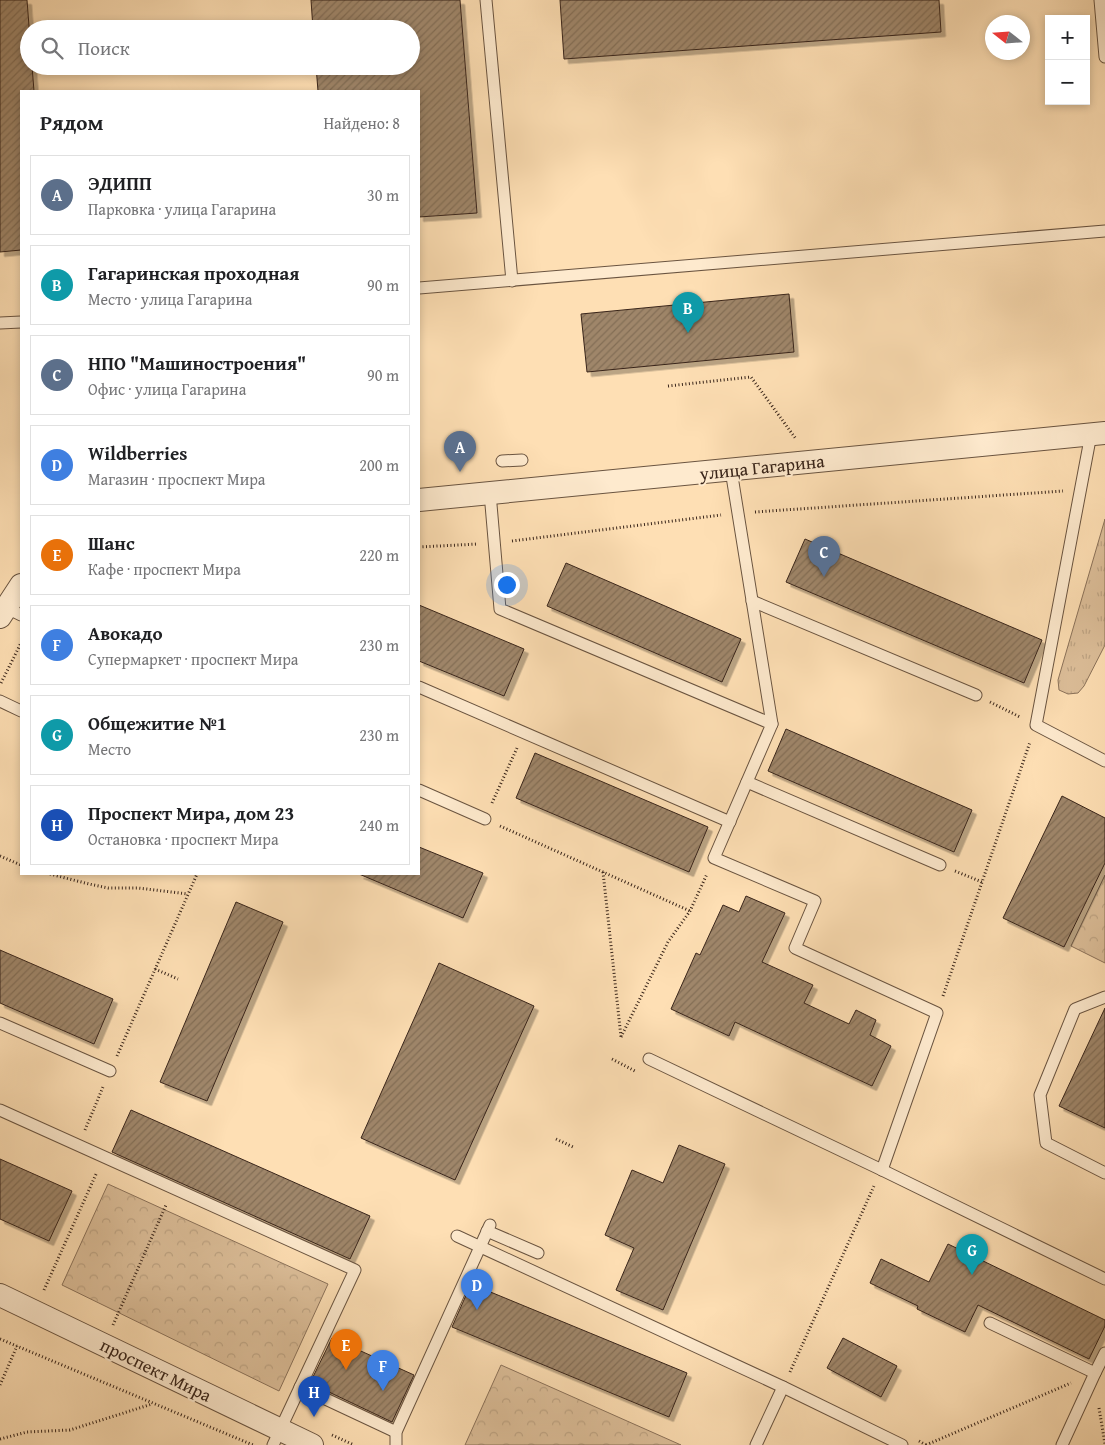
<!DOCTYPE html>
<html lang="ru">
<meta charset="utf-8">
<style>
:root{--surface:#fff;--page:#f6f6f6;--text:#202124;--muted:#757577;--line:#e0e0e0;--accent:#8f2418}
body{margin:0;font-family:"Gentium Book Plus",serif;background:var(--page);color:var(--text)}
.controls{position:absolute;right:15px;top:15px;display:grid;overflow:hidden;border-radius:0px;box-shadow:0 2px 8px #0003}
.controls button{width:45px;height:45px;display:grid;place-items:center;padding:0;border:0;border-bottom:1px solid var(--line);background:var(--surface);color:var(--text);font:25px sans-serif}
.compass{position:absolute;left:985px;top:15px;width:45px;height:45px;border-radius:50%;background:var(--surface);box-shadow:0 2px 8px #0003;rotate:287deg}
.you{position:absolute;left:506px;top:584px;width:18px;height:18px;margin:-12px;border:4px solid #fff;border-radius:50%;background:#1a73e8;box-shadow:0 0 0 8px #1a73e833}
.badge{display:grid;place-items:center;width:32px;height:32px;border-radius:50%;background:var(--accent);color:#fff;font-size:16px;font-weight:700}
.pin{position:absolute;translate:-50% -41px;filter:drop-shadow(0 1px 2px #0008)}
.pin::after{content:'';position:absolute;top:26px;width:18px;height:15px;background:inherit;clip-path:polygon(0 0,100% 0,50% 100%)}
.list{margin:0;padding:0;list-style:none}
h2{display:flex;justify-content:space-between;align-items:center;height:65px;margin:0;padding:0 20px;font-size:21px}
h2 small{font-size:16px;font-weight:400;color:var(--muted)}
.list li{display:grid;grid-template-columns:32px 1fr auto;gap:15px;align-items:center;box-sizing:border-box;height:80px;margin:0 10px 10px;padding:0 10px;border:1px solid var(--line);border-radius:0px}
.list b{display:block;font-size:19px;white-space:nowrap}
.list p{margin:0;font-size:16px;white-space:nowrap;color:var(--muted)}
.list em{font-size:16px;font-style:normal;color:var(--muted)}
.icon{flex:none;width:28px;height:28px;fill:none;stroke:currentColor;stroke-width:2;stroke-linecap:round;stroke-linejoin:round}
.map{position:relative;flex:none;width:1105px;height:1445px;overflow:hidden}
.search{position:absolute;background:var(--surface);box-shadow:0 2px 8px #0003;left:20px;top:20px;width:400px;height:55px;display:flex;align-items:center;gap:12px;box-sizing:border-box;padding:0 18px;border-radius:28px;color:var(--muted);font-size:19px}
.panel{position:absolute;background:var(--surface);box-shadow:0 2px 8px #0003;left:20px;top:90px;width:400px;height:785px;border-radius:0px}
.map>svg:first-child{display:block}
.grass{fill:url(#grass-tufts);stroke:#8b725a}
.forest{fill:url(#forest-crowns);stroke:#8b725a}
.building{fill:url(#building-hatch);stroke:#39251a;filter:url(#shadow)}
.lines{fill:none;stroke-linecap:round;stroke-linejoin:round}
.lane-casing{stroke:#6a5440;stroke-width:13}
.street-casing{stroke:#6a5440;stroke-width:24}
.path{stroke:#39251a;stroke-width:3;stroke-dasharray:1 2.5;stroke-linecap:butt}
.lane{stroke:#feeace;stroke-width:11}
.street{stroke:#feeace;stroke-width:22}
.labels{text-anchor:middle;dominant-baseline:central;stroke-width:4;stroke-linejoin:round;paint-order:stroke}
.street-label{font-size:18px;fill:#39251a;stroke:#feeace}
</style>
<div class="map">
<svg width="1105" height="1445" viewBox="0 0 1105 1445">
<defs>
<pattern id="grass-tufts" width="24" height="20" patternUnits="userSpaceOnUse" patternTransform="scale(1.25)"><rect width="24" height="20" fill="#ddbf9a"/><path d="M3 7l-1-3M5 7V3M7 7l1-3M15 17l-1-3M17 17v-4M19 17l1-3" fill="none" stroke="#bea484"/></pattern>
<pattern id="forest-crowns" width="20" height="18" patternUnits="userSpaceOnUse" patternTransform="scale(1.25)"><rect width="20" height="18" fill="#ddbf9a"/><path d="M2 6a3 3 0 1 1 6 0M12 15a3 3 0 1 1 6 0" fill="none" stroke="#bea484"/></pattern>
<pattern id="building-hatch" width="6" height="6" patternUnits="userSpaceOnUse" patternTransform="scale(1.25)"><rect width="6" height="6" fill="#9f866a"/><path d="M-1 1l2-2M0 6l6-6M5 7l2-2" fill="none" stroke="#836d56"/></pattern>
<filter id="shadow"><feDropShadow dx="4.5" dy="4.5" stdDeviation="0" flood-color="#0004"/></filter>
</defs>
<rect width="100%" height="100%" fill="#fedfb4"/>
<filter id="stains"><feTurbulence type="fractalNoise" baseFrequency=".004" numOctaves="4"/><feColorMatrix values="0 0 0 0 .2 0 0 0 0 .09 0 0 0 0 .02 0 0 0 .5 -.17"/></filter>
<radialGradient id="worn" r=".72"><stop offset=".6" stop-color="#630" stop-opacity="0"/><stop offset="1" stop-color="#630" stop-opacity=".3"/></radialGradient>
<path class="grass" d="M1105,519v126l-21,41 -6,7 -10,1 -9,-4 -1,-10z"/>
<g class="forest">
<path d="M1105,875v88l-34,-17z"/>
<path d="M108,1184l220,100 -49,107 -217,-106z"/>
<path d="M501,1365l180,80h-216z"/>
</g>
<g class="building">
<path d="M0,0h27l2,26v40h3l2,25h-13v159l-21,2z"/>
<path d="M311,0h149l17,213 -58,4v-126h-101l-2,-25h95v-37h-98z"/>
<path d="M560,0h379l2,32 -377,27z"/>
<path d="M789,294l5,58 -207,20 -6,-58z"/>
<path d="M805,539l237,101 -18,43 -238,-101z"/>
<path d="M566,563l175,76 -19,43 -175,-76z"/>
<path d="M419,605l105,44 -20,47 -85,-35z"/>
<path d="M786,729l186,81 -18,42 -186,-81z"/>
<path d="M535,753l173,74 -19,45 -173,-74z"/>
<path d="M1062,796l43,22v45l-41,84 -61,-29z"/>
<path d="M419,847l64,26 -20,45 -104,-44h60z"/>
<path d="M746,896l39,17 -23,49 51,23 -9,18 45,21 7,-14 20,10 -6,15 21,11 -19,40 -137,-64 -6,14 -58,-27 25,-56 4,2 23,-50 16,7z"/>
<path d="M236,902l47,20 -76,179 -47,-19z"/>
<path d="M0,950l113,49 -19,45 -94,-41z"/>
<path d="M439,963l95,43 -79,174 -94,-42z"/>
<path d="M1105,1008v120l-46,-22z"/>
<path d="M131,1110l239,106 -20,43 -238,-107z"/>
<path d="M679,1145l46,19 -62,146 -47,-20 18,-42 -29,-13 27,-65 31,13z"/>
<path d="M0,1159l72,32 -23,50 -49,-22z"/>
<path d="M948,1244l157,76v6l-16,33 -111,-54 -13,27 -48,-23 1,-3 -48,-23 11,-24 48,23z"/>
<path d="M471,1284l216,89 -18,44 -217,-90z"/>
<path d="M332,1338l82,37 -22,47 -82,-39z"/>
<path d="M843,1338l54,28 -16,31 -54,-29z"/>
</g>
<g class="lines">
<defs>
<g id="lane">
<path d="M486,0l26,281"/>
<path d="M1100,0l5,57"/>
<path d="M419,288l686,-57"/>
<path d="M0,323l21,-1"/>
<path d="M1091,434l-55,291 69,36"/>
<path d="M502,461l20,-1"/>
<path d="M731,470l41,254 -58,134 101,43 -20,47 142,65 -55,157"/>
<path d="M490,493l10,116 272,115"/>
<path d="M752,601l224,94"/>
<path d="M3,606l18,9"/>
<path d="M419,687l311,135"/>
<path d="M0,701l21,10"/>
<path d="M747,782l193,83"/>
<path d="M419,790l66,29"/>
<path d="M1105,997l-30,12 -35,86 6,48 59,30"/>
<path d="M0,1023l110,48"/>
<path d="M649,1059l233,111 223,109"/>
<path d="M0,1110l355,160 -82,175"/>
<path d="M487,1231l51,22"/>
<path d="M457,1236l326,151 119,58"/>
<path d="M990,1323l105,50"/>
<path d="M300,1387l96,45"/>
<path d="M396,1445v-13l94,-207"/>
<path d="M756,1445l27,-58"/>
<path d="M1062,1445l33,-72 10,-20"/>
</g>
<g id="street">
<path d="M419,500l686,-67"/>
<path d="M0,617l21,-32"/>
<path d="M0,1295l312,150"/>
</g>
</defs>
<use href="#lane" class="lane-casing"/>
<use href="#street" class="street-casing"/>
<g class="path">
<path d="M668,386l83,-9 45,62"/>
<path d="M755,512l308,-21"/>
<path d="M512,541l209,-26"/>
<path d="M419,547l59,-3"/>
<path d="M1,683l20,-40"/>
<path d="M990,702l30,15"/>
<path d="M492,803l25,-55"/>
<path d="M500,826l190,85"/>
<path d="M0,856l21,9"/>
<path d="M955,871l27,11"/>
<path d="M603,872l18,165"/>
<path d="M50,874l39,10 19,4h30l50,6"/>
<path d="M155,969l23,10"/>
<path d="M943,996l87,-254"/>
<path d="M621,1037l47,-95 22,-31 17,-37"/>
<path d="M117,1056l80,-182"/>
<path d="M612,1059l23,12"/>
<path d="M85,1130l18,-43"/>
<path d="M556,1139l17,8"/>
<path d="M44,1290l53,-118"/>
<path d="M113,1325l53,-120"/>
<path d="M0,1339l253,106"/>
<path d="M790,1372l84,-186"/>
<path d="M0,1385l17,-39"/>
<path d="M1099,1408l6,36"/>
<path d="M332,1435l22,10"/>
<path d="M0,1439l27,-7 43,-2 82,-26"/>
<path d="M919,1441l7,4"/>
<path d="M926,1445l145,-62"/>
</g>
<use href="#lane" class="lane"/>
<use href="#street" class="street"/>
</g>
<g class="labels">
<g class="street-label">
<text transform="translate(762 467) rotate(-6)">улица Гагарина</text>
<text transform="translate(156 1370) rotate(26)">проспект Мира</text>
</g>
</g>
<rect width="100%" height="100%" filter="url(#stains)"/>
<rect width="100%" height="100%" fill="url(#worn)"/>
</svg>
<div class="controls">
<button>+</button>
<button>−</button>
</div>
<svg class="compass" viewBox="-18 -18 36 36"><path d="M0-13l5 13h-10z" fill="#e53935"/><path d="M0 13l5-13h-10z" fill="#757577"/></svg>
<div class="you"></div>
<div class="pin badge" style="left:460px;top:472px;background:#5c6f8a">A</div>
<div class="pin badge" style="left:688px;top:333px;background:#0f9aa8">B</div>
<div class="pin badge" style="left:824px;top:577px;background:#5c6f8a">C</div>
<div class="pin badge" style="left:477px;top:1310px;background:#3f7fe0">D</div>
<div class="pin badge" style="left:346px;top:1370px;background:#e8710a">E</div>
<div class="pin badge" style="left:383px;top:1391px;background:#3f7fe0">F</div>
<div class="pin badge" style="left:972px;top:1275px;background:#0f9aa8">G</div>
<div class="pin badge" style="left:314px;top:1417px;background:#1a4fb4">H</div>
<div class="search"><svg class="icon" aria-label="search" viewBox="0 0 24 24"><circle cx="10" cy="10" r="6"/><path d="M15 15l6 6"/></svg>Поиск</div>
<section class="panel">
<h2>Рядом<small>Найдено: 8</small></h2>
<ul class="list">
<li><span class="badge" style="background:#5c6f8a">A</span><div><b>ЭДИПП</b><p>Парковка · улица Гагарина</p></div><em>30 m</em></li>
<li><span class="badge" style="background:#0f9aa8">B</span><div><b>Гагаринская проходная</b><p>Место · улица Гагарина</p></div><em>90 m</em></li>
<li><span class="badge" style="background:#5c6f8a">C</span><div><b>НПО &quot;Машиностроения&quot;</b><p>Офис · улица Гагарина</p></div><em>90 m</em></li>
<li><span class="badge" style="background:#3f7fe0">D</span><div><b>Wildberries</b><p>Магазин · проспект Мира</p></div><em>200 m</em></li>
<li><span class="badge" style="background:#e8710a">E</span><div><b>Шанс</b><p>Кафе · проспект Мира</p></div><em>220 m</em></li>
<li><span class="badge" style="background:#3f7fe0">F</span><div><b>Авокадо</b><p>Супермаркет · проспект Мира</p></div><em>230 m</em></li>
<li><span class="badge" style="background:#0f9aa8">G</span><div><b>Общежитие №1</b><p>Место</p></div><em>230 m</em></li>
<li><span class="badge" style="background:#1a4fb4">H</span><div><b>Проспект Мира, дом 23</b><p>Остановка · проспект Мира</p></div><em>240 m</em></li>
</ul>
</section>
</div>
